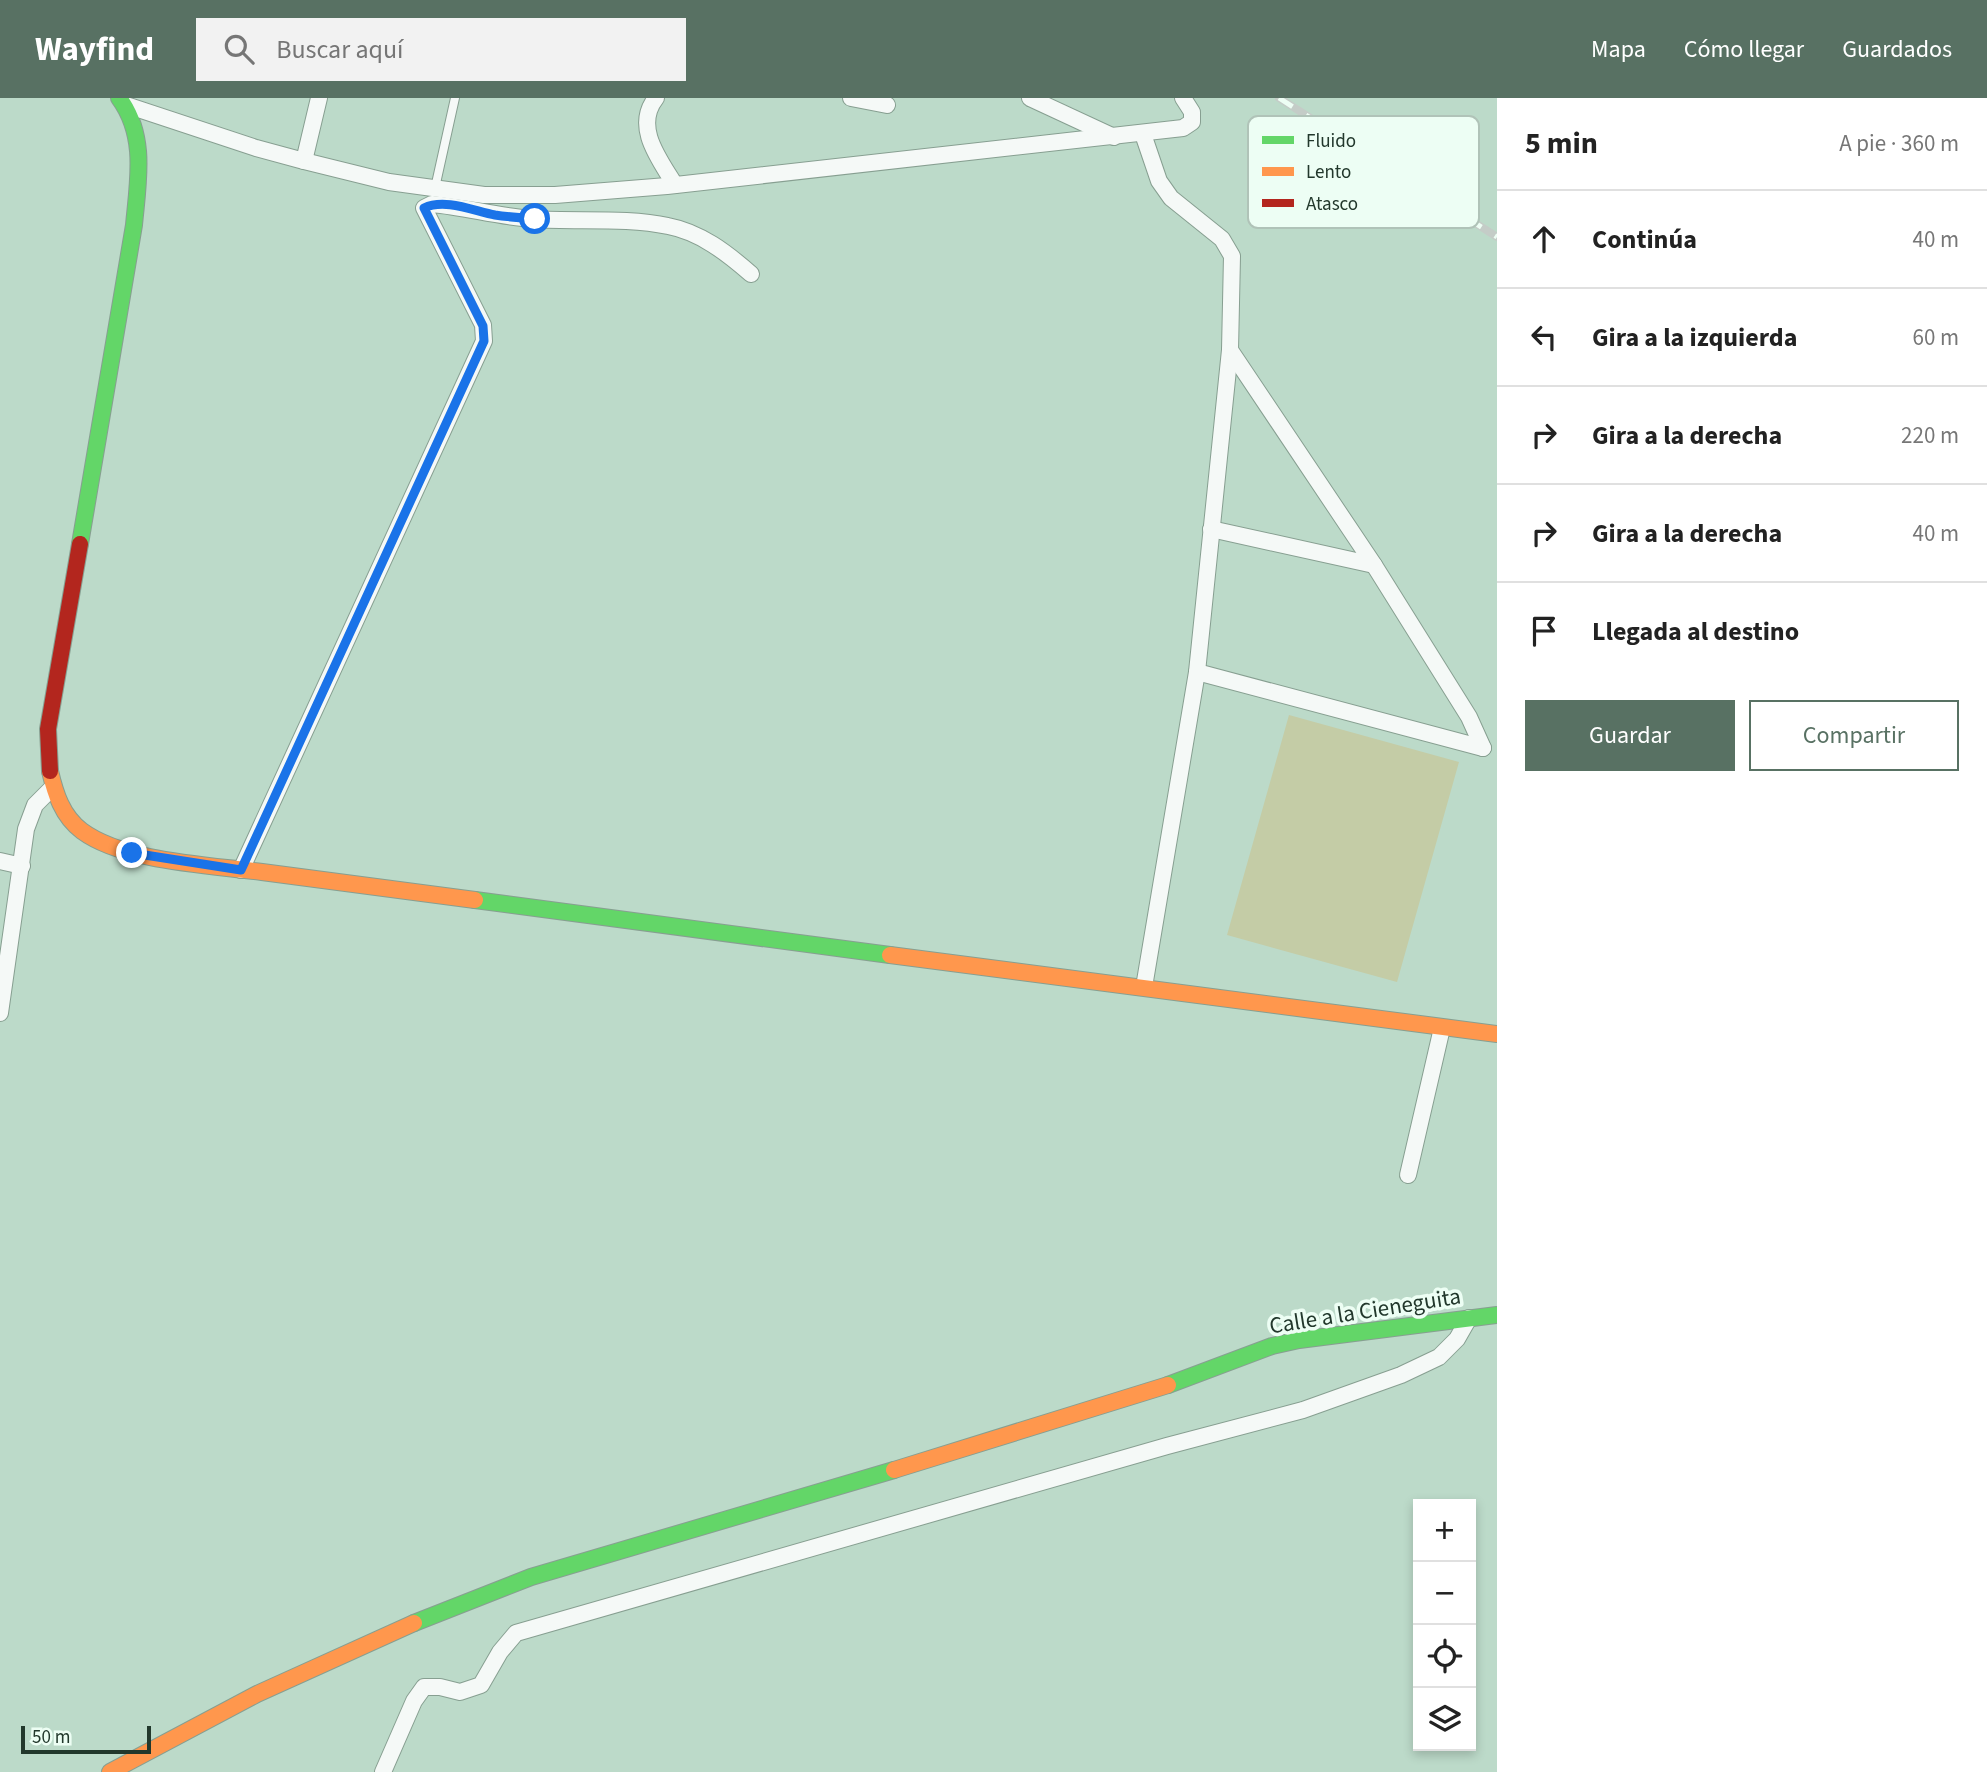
<!DOCTYPE html>
<html lang="es">
<meta charset="utf-8">
<style>
:root{--surface:#fff;--page:#f2f2f2;--text:#222;--muted:#767676;--line:#e0e0e0;--accent:#587163}
body{margin:0;font-family:"Source Sans 3",sans-serif;background:var(--page);color:var(--text)}
.controls{position:absolute;right:21px;bottom:21px;display:grid;overflow:hidden;border-radius:0px;box-shadow:0 4px 10px #0003}
.controls button{width:63px;height:63px;display:grid;place-items:center;padding:0;border:0;border-bottom:2px solid var(--line);background:var(--surface);color:var(--text);font:35px sans-serif}
.scale{position:absolute;left:21px;bottom:18px;width:130px;box-sizing:border-box;padding-left:7px;border:4px solid #22382c;border-top:0;font-size:19px;line-height:24px;white-space:nowrap;color:#22382c;-webkit-text-stroke:5px #edfef4;paint-order:stroke}
.stop{position:absolute;width:21px;height:21px;margin:-16px;border:5px solid #1a73e8;border-radius:50%;background:#fff}
.stop.end{background:#1a73e8;border-color:#fff;box-shadow:0 2px 7px #0008}
.list{margin:0;padding:0;list-style:none}
h2{display:flex;justify-content:space-between;align-items:center;height:91px;margin:0;padding:0 28px;font-size:30px}
h2 small{font-size:23px;font-weight:400;color:var(--muted)}
.list li{display:grid;grid-template-columns:46px 1fr auto;gap:21px;align-items:center;box-sizing:border-box;height:98px;padding:0 28px;border-top:2px solid var(--line)}
.list b{display:block;font-size:26px;white-space:nowrap}
.list em{font-size:23px;font-style:normal;color:var(--muted)}
.actions{display:flex;gap:14px;padding:21px 28px}
.actions a{flex:1;padding:16px 0;border:2px solid var(--accent);border-radius:0px;text-align:center;font-size:24px;color:var(--accent)}
.actions .main{background:var(--accent);color:#fff}
.icon{flex:none;width:38px;height:38px;fill:none;stroke:currentColor;stroke-width:2;stroke-linecap:round;stroke-linejoin:round}
.map{position:relative;flex:none;width:1497px;height:1674px;overflow:hidden}
header{display:flex;align-items:center;gap:42px;box-sizing:border-box;height:98px;padding:0 35px;background:var(--accent);color:#fff}
header strong{font-size:33px}
nav{display:flex;gap:38px;margin-inline-start:auto;font-size:24px}
.search{width:490px;height:63px;background:var(--page);display:flex;align-items:center;gap:18px;box-sizing:border-box;padding:0 24px;border-radius:0px;color:var(--muted);font-size:26px}
main{display:flex}
aside{flex:1;background:var(--surface)}
.map>svg:first-child{display:block}
.park{fill:#c4cca6}
.lines{fill:none;stroke-linecap:round;stroke-linejoin:round}
.lane-casing{stroke:#879f91;stroke-width:10}
.street-casing{stroke:#879f91;stroke-width:18}
.fast-casing{stroke:#879f91;stroke-width:18}
.slow-casing{stroke:#879f91;stroke-width:18}
.jam-casing{stroke:#879f91;stroke-width:18}
.lane{stroke:#f5f9f7;stroke-width:8}
.street{stroke:#f5f9f7;stroke-width:16}
.fast{stroke:#63d668;stroke-width:16}
.slow{stroke:#ff974d;stroke-width:16}
.jam{stroke:#b3261e;stroke-width:16}
.rail-casing{stroke:#c4ccc7;stroke-width:8}
.rail{stroke:#edfef4;stroke-width:5;stroke-dasharray:16;stroke-linecap:butt}
.route{stroke:#1a73e8;stroke-width:9}
.labels{text-anchor:middle;dominant-baseline:central;stroke-width:7;stroke-linejoin:round;paint-order:stroke}
.street-label{font-size:23px;fill:#22382c;stroke:#edfef4}
.key{fill:#edfef4;stroke:#b0c3b8;stroke-width:2}
.key-label{font-size:19px;fill:#22382c}
</style>
<header>
<strong>Wayfind</strong>
<div class="search"><svg class="icon" aria-label="search" viewBox="0 0 24 24"><circle cx="10" cy="10" r="6"/><path d="M15 15l6 6"/></svg>Buscar aquí</div>
<nav><a>Mapa</a><a>Cómo llegar</a><a>Guardados</a></nav>
</header>
<main>
<div class="map">
<svg width="1497" height="1674" viewBox="0 0 1497 1674">
<rect width="100%" height="100%" fill="#bcdac9"/>
<path class="park" d="M1289,617l170,47 -62,220 -170,-47z"/>
<g class="lines">
<defs>
<path id="lane" d="M435,90l20,-90"/>
<g id="street">
<path d="M656,0c-23,29 4,62 19,87"/>
<path d="M851,0l36,7"/>
<path d="M1030,0l84,39"/>
<path d="M126,7l130,43 48,13 85,21 95,13h71l112,-9 516,-58 9,-6v-10l-9,-14"/>
<path d="M1143,36l16,47 12,17 51,41 10,17 -2,94 -33,322 -53,315"/>
<path d="M304,63l15,-63"/>
<path d="M1230,252l144,215 95,152 14,31"/>
<path d="M1211,431l163,36"/>
<path d="M1197,574l286,76"/>
<path d="M0,763l22,5"/>
<path d="M241,772l243,-529 -1,-16 -59,-117 8,-4c34,3 67,13 102,15 42,3 93,-2 134,7 32,6 59,27 83,48"/>
<path d="M0,915l26,-184 9,-24 17,-17"/>
<path d="M1408,1077l34,-147"/>
<path d="M383,1674l31,-71 10,-14h16l20,5 21,-7 19,-33 16,-19 651,-187 136,-36 98,-35 38,-18 18,-18 12,-21"/>
</g>
<g id="fast">
<path d="M80,446l54,-319c4,-44 13,-89 -15,-127"/>
<path d="M475,802l415,55"/>
<path d="M1168,1287l104,-39 27,-6 198,-25"/>
<path d="M414,1525l117,-46 363,-107"/>
</g>
<g id="slow">
<path d="M50,673c5,22 12,45 32,60 42,31 128,34 180,41 71,10 142,19 213,28"/>
<path d="M890,857l607,79"/>
<path d="M894,1372l274,-85"/>
<path d="M110,1674l147,-78 157,-71"/>
</g>
<path id="jam" d="M50,673l-2,-42 32,-185"/>
</defs>
<use href="#lane" class="lane-casing"/>
<use href="#street" class="street-casing"/>
<use href="#fast" class="fast-casing"/>
<use href="#slow" class="slow-casing"/>
<use href="#jam" class="jam-casing"/>
<use href="#lane" class="lane"/>
<use href="#street" class="street"/>
<use href="#fast" class="fast"/>
<use href="#slow" class="slow"/>
<use href="#jam" class="jam"/>
<defs>
<path id="rail" d="M1279,0l218,139"/>
</defs>
<use href="#rail" class="rail-casing"/>
<use href="#rail" class="rail"/>
</g>
<g class="lines">
<path class="route" d="M132,755l109,17 243,-529 -1,-15 -59,-118c21,-10 50,3 71,7 13,2 27,3 40,4"/>
</g>
<g class="labels">
<g class="street-label">
<text transform="translate(1365 1213) rotate(-9)">Calle a la Cieneguita</text>
</g>
</g>
<rect x="1248" y="18" width="231" height="112" rx="10" class="key"/>
<rect x="1262" y="38" width="32" height="8" fill="#63d668"/>
<rect x="1262" y="69" width="32" height="9" fill="#ff974d"/>
<rect x="1262" y="101" width="32" height="8" fill="#b3261e"/>
<g class="key-label">
<text x="1306" y="49">Fluido</text>
<text x="1306" y="80">Lento</text>
<text x="1306" y="112">Atasco</text>
</g>
</svg>
<div class="controls">
<button>+</button>
<button>−</button>
<button><svg class="icon" aria-label="locate" viewBox="0 0 24 24"><circle cx="12" cy="12" r="6"/><path d="M12 2v4M12 18v4M2 12h4M18 12h4"/></svg></button>
<button><svg class="icon" aria-label="layers" viewBox="0 0 24 24"><path d="M12 4l9 5-9 5-9-5zM3 14l9 5 9-5"/></svg></button>
</div>
<div class="scale">50 m</div>
<div class="stop" style="left:535px;top:121px"></div>
<div class="stop end" style="left:132px;top:755px"></div>
</div>
<aside>
<h2>5 min<small>A pie · 360 m</small></h2>
<ul class="list">
<li><svg class="icon" aria-label="ahead" viewBox="0 0 24 24"><path d="M12 20V5M6 11l6-6 6 6"/></svg><div><b>Continúa</b></div><em>40 m</em></li>
<li><svg class="icon" aria-label="left" viewBox="0 0 24 24"><path d="M17 20v-9H6M10 6l-5 5 5 5"/></svg><div><b>Gira a la izquierda</b></div><em>60 m</em></li>
<li><svg class="icon" aria-label="right" viewBox="0 0 24 24"><path d="M7 20v-9h11M14 6l5 5-5 5"/></svg><div><b>Gira a la derecha</b></div><em>220 m</em></li>
<li><svg class="icon" aria-label="right" viewBox="0 0 24 24"><path d="M7 20v-9h11M14 6l5 5-5 5"/></svg><div><b>Gira a la derecha</b></div><em>40 m</em></li>
<li><svg class="icon" aria-label="arrive" viewBox="0 0 24 24"><path d="M6 21V4h12l-3 4 3 4H6"/></svg><div><b>Llegada al destino</b></div></li>
</ul>
<div class="actions"><a class="main">Guardar</a><a>Compartir</a></div>
</aside>
</main>
